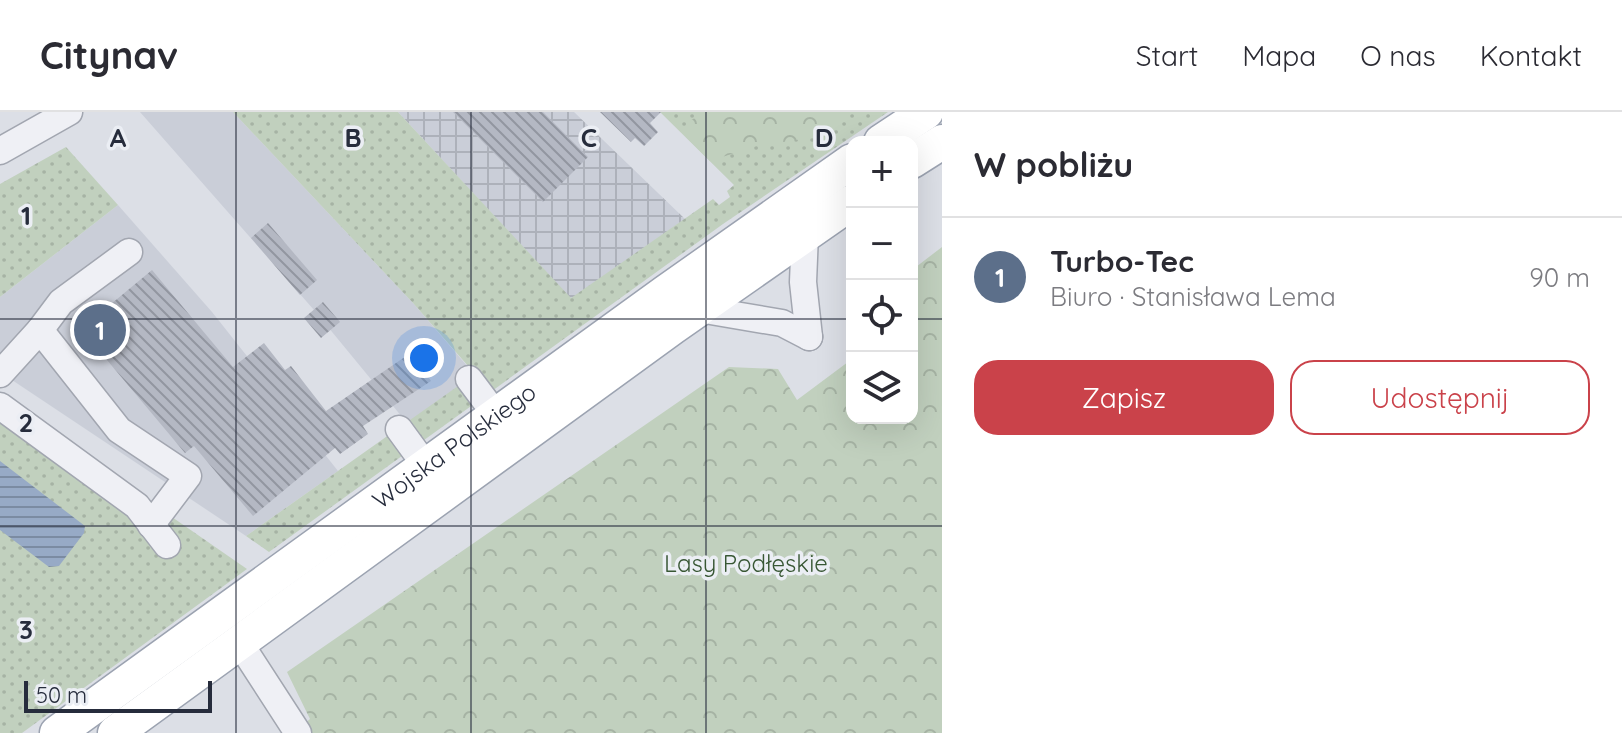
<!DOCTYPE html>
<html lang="pl">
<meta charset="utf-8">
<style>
:root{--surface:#fff;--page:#f2f2f3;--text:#2b2b33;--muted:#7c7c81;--line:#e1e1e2;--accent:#ca424a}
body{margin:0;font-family:Quicksand,sans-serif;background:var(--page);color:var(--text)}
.controls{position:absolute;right:24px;top:24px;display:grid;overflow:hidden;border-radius:16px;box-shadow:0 8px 32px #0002}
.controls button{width:72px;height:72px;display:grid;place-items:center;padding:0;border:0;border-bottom:2px solid var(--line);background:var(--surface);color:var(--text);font:40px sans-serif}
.scale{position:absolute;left:24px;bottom:20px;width:188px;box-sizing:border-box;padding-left:8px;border:4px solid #262c3c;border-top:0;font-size:22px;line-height:28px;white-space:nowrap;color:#262c3c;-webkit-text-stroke:6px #ebeef4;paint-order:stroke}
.you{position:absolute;left:424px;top:246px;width:28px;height:28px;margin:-20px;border:6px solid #fff;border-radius:50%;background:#1a73e8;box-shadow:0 0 0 12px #1a73e833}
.badge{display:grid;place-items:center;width:52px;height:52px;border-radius:50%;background:var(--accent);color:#fff;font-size:26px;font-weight:700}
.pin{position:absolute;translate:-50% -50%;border:4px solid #fff;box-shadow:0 2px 8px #0006}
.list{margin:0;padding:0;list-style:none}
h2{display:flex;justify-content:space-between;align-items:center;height:104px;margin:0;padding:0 32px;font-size:34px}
h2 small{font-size:26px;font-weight:400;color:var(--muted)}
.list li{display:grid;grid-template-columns:52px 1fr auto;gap:24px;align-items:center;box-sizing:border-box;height:120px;padding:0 32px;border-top:2px solid var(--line)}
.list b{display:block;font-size:30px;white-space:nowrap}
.list p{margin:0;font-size:26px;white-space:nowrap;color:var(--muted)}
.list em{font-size:26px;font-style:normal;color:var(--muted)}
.actions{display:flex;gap:16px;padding:24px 32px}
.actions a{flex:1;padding:18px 0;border:2px solid var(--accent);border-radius:24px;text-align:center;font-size:28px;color:var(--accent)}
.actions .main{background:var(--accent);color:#fff}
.icon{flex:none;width:44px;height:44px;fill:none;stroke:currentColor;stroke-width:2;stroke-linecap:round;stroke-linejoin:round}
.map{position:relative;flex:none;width:942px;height:621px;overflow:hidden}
header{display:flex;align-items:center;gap:48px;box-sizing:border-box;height:112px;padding:0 40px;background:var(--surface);border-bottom:2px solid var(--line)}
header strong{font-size:38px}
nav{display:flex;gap:44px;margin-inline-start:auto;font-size:28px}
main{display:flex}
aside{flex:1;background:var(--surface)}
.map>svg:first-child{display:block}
.built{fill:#caced8}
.industrial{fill:url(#industrial-grid)}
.grass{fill:url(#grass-dots)}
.forest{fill:url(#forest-crowns)}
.water{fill:url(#water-rules)}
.building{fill:url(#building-back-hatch)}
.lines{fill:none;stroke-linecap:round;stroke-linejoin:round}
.minor-casing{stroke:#a2a6b0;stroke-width:29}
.major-casing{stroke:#9ca3b1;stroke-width:37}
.minor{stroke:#eff0f5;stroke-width:26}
.major{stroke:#fff;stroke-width:34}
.grid{fill:none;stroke:#262c3c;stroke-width:2;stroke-opacity:0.55}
.labels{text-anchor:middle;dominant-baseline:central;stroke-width:7;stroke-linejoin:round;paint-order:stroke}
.street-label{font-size:24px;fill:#262c3c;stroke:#ebeef4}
.park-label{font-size:24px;fill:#385734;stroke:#ebeef4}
.grid-label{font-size:26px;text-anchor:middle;font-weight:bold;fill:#262c3c;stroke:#ebeef4;stroke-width:7;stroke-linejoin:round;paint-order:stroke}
</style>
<header>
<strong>Citynav</strong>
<nav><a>Start</a><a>Mapa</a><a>O nas</a><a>Kontakt</a></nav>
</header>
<main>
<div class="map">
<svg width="942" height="621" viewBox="0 0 942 621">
<defs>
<pattern id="industrial-grid" width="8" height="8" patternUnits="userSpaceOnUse" patternTransform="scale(2)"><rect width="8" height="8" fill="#caced8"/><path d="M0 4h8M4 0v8" fill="none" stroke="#adb1ba"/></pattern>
<pattern id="grass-dots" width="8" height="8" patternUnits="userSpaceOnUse" patternTransform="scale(2)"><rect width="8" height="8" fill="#c1d0be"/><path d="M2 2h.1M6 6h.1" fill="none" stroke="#a6b3a4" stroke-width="1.8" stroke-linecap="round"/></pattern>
<pattern id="forest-crowns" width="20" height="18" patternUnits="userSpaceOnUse" patternTransform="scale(2)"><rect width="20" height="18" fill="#c1d0be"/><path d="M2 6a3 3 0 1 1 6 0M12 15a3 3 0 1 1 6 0" fill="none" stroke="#a6b3a4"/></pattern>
<pattern id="water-rules" width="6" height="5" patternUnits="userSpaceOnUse" patternTransform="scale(2)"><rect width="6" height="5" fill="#97aac6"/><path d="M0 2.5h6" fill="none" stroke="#7b8ba2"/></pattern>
<pattern id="building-back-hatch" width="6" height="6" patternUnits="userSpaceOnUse" patternTransform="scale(2)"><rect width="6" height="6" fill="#b4b8c3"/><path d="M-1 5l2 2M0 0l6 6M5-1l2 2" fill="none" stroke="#9296a0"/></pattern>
</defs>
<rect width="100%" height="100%" fill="#dcdfe6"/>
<g class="built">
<path d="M140,0h93l180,191 62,72 -68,48 -93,-113z"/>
<path d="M118,93l94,107 126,159 -92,65 -246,-164v-75z"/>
</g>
<path class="industrial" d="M398,0h176l111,107 -114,80z"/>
<g class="grass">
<path d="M233,0h165l173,186 142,-99 6,6 11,-8 -3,-6 7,-6 -74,-73h228l-165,112 -454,328 -23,-16 229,-162 -62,-71z"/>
<path d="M66,35l52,58 -118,92v-113z"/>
<path d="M0,286l247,171 -225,164h-22z"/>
</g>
<g class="forest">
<path d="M709,0h145l-37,25 -61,9 -46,15 -24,-24v-15z"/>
<path d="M942,135v486h-649l17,-14 -23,-47 442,-305 49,2 19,31 55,-41v59h60v-148z"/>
</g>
<path class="water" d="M0,349l85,65 -1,7 -25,33 -10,1 -49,-37z"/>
<g class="building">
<path d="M453,0h90l45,45 -45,45z"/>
<path d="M600,0h61l-11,11 8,9 -14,14 -9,-8 -4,4z"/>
<path d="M268,111l49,57 -17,15 -49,-57z"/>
<path d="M152,158l81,97 31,-24 21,27 6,-4 35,45 86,-59 19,29 -68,45 5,8 -28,20 -5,-6 -82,68 -59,-70 -9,7 -104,-124z"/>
<path d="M323,190l17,20 -19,16 -17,-20z"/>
</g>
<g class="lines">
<defs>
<g id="minor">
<path d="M0,39l69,-39"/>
<path d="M805,122l-2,48 6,55"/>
<path d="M699,197l83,14 27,14"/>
<path d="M40,218l21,-28 68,-50"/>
<path d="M0,262l40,-44 79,100 69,46 -37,49"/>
<path d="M469,267l27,36"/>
<path d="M0,294l137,100 30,39"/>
<path d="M399,317l27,37"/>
<path d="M239,530l59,91"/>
</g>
<g id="major">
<path d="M881,30l45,-30"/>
<path d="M912,49l30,-19"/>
<path id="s1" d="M57,621l609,-441 186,-131"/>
<path d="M115,621l558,-406 179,-125"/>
</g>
</defs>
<use href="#minor" class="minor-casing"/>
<use href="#major" class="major-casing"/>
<use href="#minor" class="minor"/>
<use href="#major" class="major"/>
</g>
<path class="grid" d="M236,0v621M471,0v621M706,0v621M0,207h852M912,207h30M0,414h942"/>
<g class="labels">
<g class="street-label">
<text stroke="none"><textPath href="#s1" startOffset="490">Wojska Polskiego</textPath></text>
</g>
<g class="park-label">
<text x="746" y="451">Lasy Podłęskie</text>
</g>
</g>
<g class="grid-label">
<text x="118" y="35">A</text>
<text x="353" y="35">B</text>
<text x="589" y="35">C</text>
<text x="824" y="35">D</text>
<text x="26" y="113">1</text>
<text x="26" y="320">2</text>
<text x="26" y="527">3</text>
</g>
</svg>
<div class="controls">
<button>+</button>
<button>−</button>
<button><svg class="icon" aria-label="locate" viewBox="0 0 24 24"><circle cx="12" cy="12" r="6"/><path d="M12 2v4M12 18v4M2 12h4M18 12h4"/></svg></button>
<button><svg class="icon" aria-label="layers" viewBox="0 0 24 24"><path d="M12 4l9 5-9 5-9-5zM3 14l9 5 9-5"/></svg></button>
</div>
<div class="scale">50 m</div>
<div class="you"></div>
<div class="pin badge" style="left:100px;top:218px;background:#5c6f8a">1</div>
</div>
<aside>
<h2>W pobliżu<small></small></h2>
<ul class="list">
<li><span class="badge" style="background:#5c6f8a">1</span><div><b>Turbo-Tec</b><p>Biuro · Stanisława Lema</p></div><em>90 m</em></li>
</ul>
<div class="actions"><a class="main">Zapisz</a><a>Udostępnij</a></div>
</aside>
</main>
